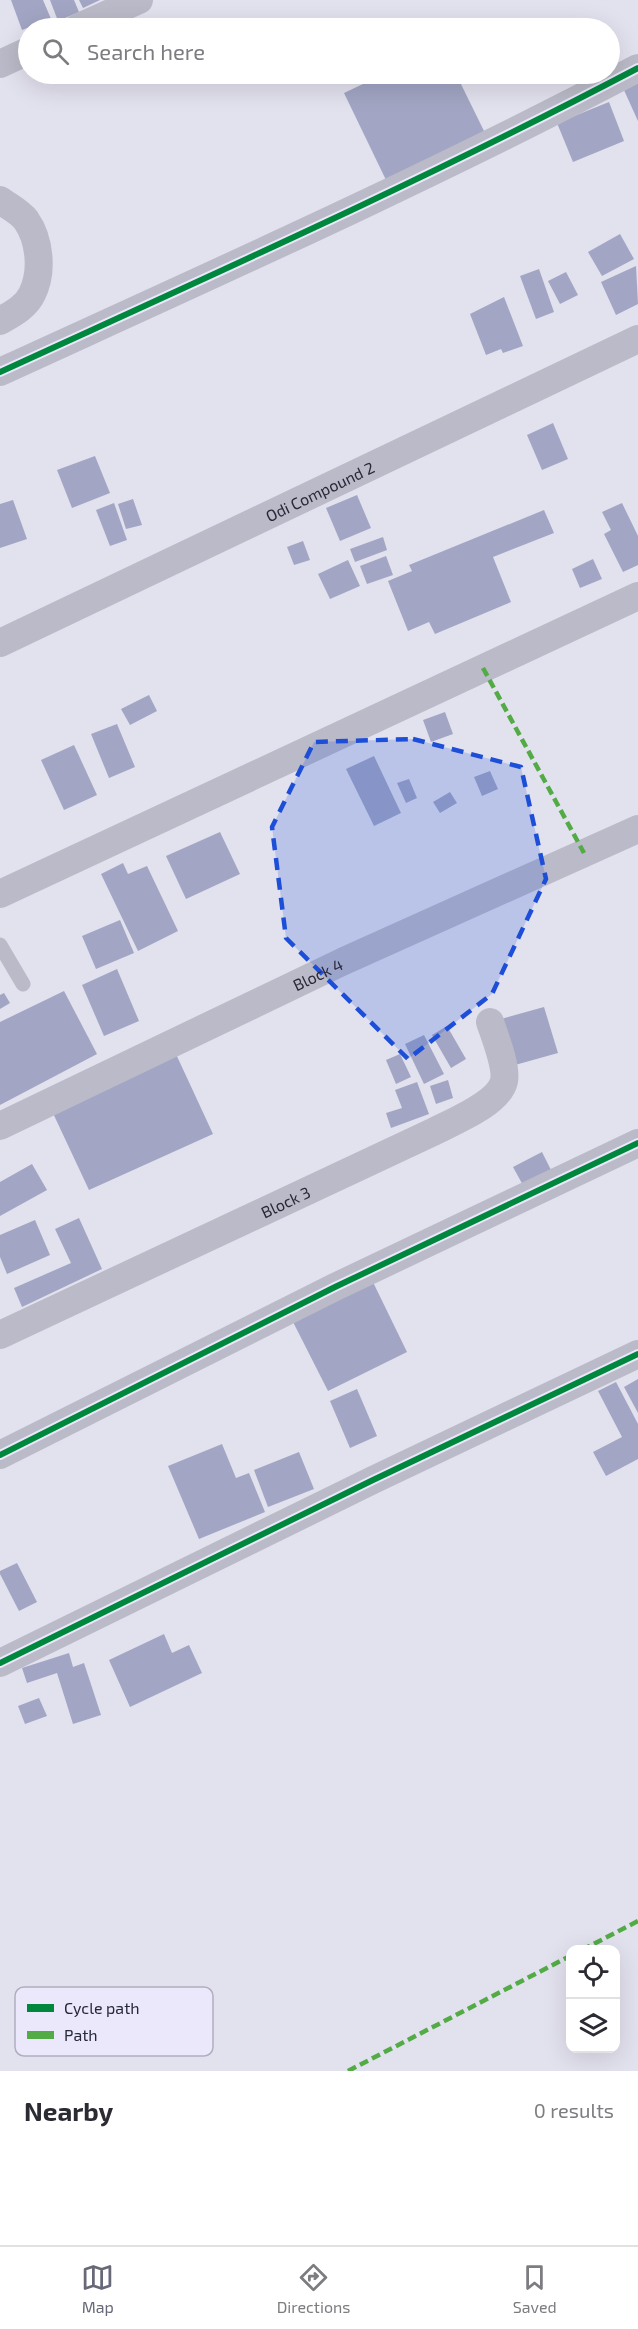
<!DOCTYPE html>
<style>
:root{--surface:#fff;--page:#f2f2f3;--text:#2b2b33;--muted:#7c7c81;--line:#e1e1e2;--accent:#686978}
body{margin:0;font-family:"Exo 2",sans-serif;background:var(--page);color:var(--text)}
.controls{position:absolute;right:18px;bottom:18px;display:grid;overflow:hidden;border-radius:12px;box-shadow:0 6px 24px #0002}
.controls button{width:54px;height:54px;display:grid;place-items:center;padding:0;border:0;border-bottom:2px solid var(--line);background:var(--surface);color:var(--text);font:30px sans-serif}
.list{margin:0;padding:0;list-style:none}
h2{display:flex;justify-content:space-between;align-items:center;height:78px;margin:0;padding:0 24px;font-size:26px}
h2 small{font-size:20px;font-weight:400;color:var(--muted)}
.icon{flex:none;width:33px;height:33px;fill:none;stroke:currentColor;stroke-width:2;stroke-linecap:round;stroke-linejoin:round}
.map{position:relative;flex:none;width:638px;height:2071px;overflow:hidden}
.search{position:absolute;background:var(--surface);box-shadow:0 6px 24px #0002;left:18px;right:18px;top:18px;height:66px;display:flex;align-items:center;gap:15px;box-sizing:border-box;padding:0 21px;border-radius:33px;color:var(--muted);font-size:22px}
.sheet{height:174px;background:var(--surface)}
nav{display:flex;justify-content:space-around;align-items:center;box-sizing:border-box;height:84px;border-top:2px solid var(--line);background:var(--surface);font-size:16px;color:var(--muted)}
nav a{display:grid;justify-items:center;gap:3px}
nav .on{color:var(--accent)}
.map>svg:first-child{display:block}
.building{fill:#a2a6c4}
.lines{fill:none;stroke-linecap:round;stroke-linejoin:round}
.lane{stroke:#bbbac8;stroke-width:15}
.street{stroke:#bbbac8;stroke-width:28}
.quiet{stroke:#53ab46;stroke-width:4.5;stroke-dasharray:9 4.5;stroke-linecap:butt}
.cycleway-casing{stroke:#ebe8fb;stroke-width:10}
.cycleway{stroke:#00873e;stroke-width:6}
.marked{fill:#1d4ed8;fill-opacity:0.2;stroke:#1d4ed8;stroke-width:4.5;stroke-dasharray:12 8;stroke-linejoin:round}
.labels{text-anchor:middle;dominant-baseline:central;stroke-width:6;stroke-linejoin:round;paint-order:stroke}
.street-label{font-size:16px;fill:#272939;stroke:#ebe8fb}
.key{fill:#ebe8fb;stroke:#b0afc1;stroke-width:1.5}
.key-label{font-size:16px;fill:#272939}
</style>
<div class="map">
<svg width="638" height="2071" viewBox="0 0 638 2071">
<rect width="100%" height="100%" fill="#e2e1ee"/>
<g class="building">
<path d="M11,0h32l8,19 -29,11z"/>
<path d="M50,0h24l5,12 -21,9z"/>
<path d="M79,0h21l-17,8z"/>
<path d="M384,74h72l29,59 -99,47 -42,-87z"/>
<path d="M638,80v41l-15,-33z"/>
<path d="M609,102l15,39 -51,21 -16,-39z"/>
<path d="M620,234l14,25 -32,17 -14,-24z"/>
<path d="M636,266l2,38 -22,11 -15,-33z"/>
<path d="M539,269l15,43 -18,7 -16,-43z"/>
<path d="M566,272l12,23 -18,9 -12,-23z"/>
<path d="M504,297l19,49 -20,7 -2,-4 -15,6 -16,-41z"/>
<path d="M553,423l15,36 -26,11 -15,-35z"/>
<path d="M95,456l15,37 -38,15 -15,-38z"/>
<path d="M357,495l14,33 -31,13 -14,-33z"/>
<path d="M133,499l9,26 -16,4 -8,-25z"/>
<path d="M13,500l14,39 -27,9v-44z"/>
<path d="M114,503l13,37 -17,6 -14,-36z"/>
<path d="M622,503l16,33v29l-15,7 -19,-38 7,-4 -9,-18z"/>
<path d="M544,510l10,23 -61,24 18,45 -76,32 -6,-12 -21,9 -20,-50 24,-10 -3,-6z"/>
<path d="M383,537l4,13 -32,12 -5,-13z"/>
<path d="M303,541l7,19 -16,5 -7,-18z"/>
<path d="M386,556l7,19 -26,9 -7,-18z"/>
<path d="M593,559l9,20 -22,9 -8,-19z"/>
<path d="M348,560l12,26 -30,13 -12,-25z"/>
<path d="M149,695l8,16 -27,14 -9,-16z"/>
<path d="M445,712l8,22 -22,8 -8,-22z"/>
<path d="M117,724l18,43 -26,11 -18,-44z"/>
<path d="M74,745l23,50 -33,15 -23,-50z"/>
<path d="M374,756l27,57 -27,13 -28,-57z"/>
<path d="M490,771l8,18 -16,7 -8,-19z"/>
<path d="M409,779l8,19 -11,5 -9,-20z"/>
<path d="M450,792l7,11 -17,10 -7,-11z"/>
<path d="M220,832l20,42 -54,25 -20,-43z"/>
<path d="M123,863l5,11 19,-8 31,65 -40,20 -37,-77z"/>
<path d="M120,920l14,33 -38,16 -14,-33z"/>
<path d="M117,969l22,52 -35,15 -22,-51z"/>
<path d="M64,991l33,63 -97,51v-83z"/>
<path d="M4,993l6,10 -10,6v-14z"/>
<path d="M544,1007l14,46 -43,12 -14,-46z"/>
<path d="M447,1026l19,33 -15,9 -19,-33z"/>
<path d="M424,1035l20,39 -20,10 -19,-40z"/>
<path d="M175,1052l38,82 -124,56 -38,-81z"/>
<path d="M400,1054l11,23 -15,7 -10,-24z"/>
<path d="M448,1080l5,18 -17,6 -6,-18z"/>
<path d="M417,1082l12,32 -38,14 -5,-15 16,-5 -7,-18z"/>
<path d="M542,1152l10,20 -28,15 -11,-20z"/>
<path d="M32,1164l15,26 -47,26v-34z"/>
<path d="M79,1218l23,51 -80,38 -8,-19 57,-25 -16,-34z"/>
<path d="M35,1220l15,35 -43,19 -7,-17v-22z"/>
<path d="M370,1276l37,76 -79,39 -38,-75z"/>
<path d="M638,1379v34l-14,-26z"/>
<path d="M616,1382l22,42v35l-32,17 -13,-24 29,-15 -24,-46z"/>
<path d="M357,1389l20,47 -27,12 -20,-47z"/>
<path d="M222,1444l14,34 13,-5 16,39 -66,27 -31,-73z"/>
<path d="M299,1452l15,37 -46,18 -14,-37z"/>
<path d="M17,1563l20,39 -18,9 -19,-37v-3z"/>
<path d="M164,1634l8,19 17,-8 13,28 -72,34 -21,-47z"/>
<path d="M69,1653l4,14 11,-4 17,52 -28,9 -16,-51 -30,10 -5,-15z"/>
<path d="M39,1698l8,18 -22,8 -7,-18z"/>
</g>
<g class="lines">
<path class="lane" d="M0,945l23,39"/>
<g class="street">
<path d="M77,28l62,-28"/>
<path d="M0,64l28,-13"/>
<path d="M0,200c8,6 20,12 26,20 14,20 17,52 6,74 -6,13 -20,20 -32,27"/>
<path d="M0,372c214,-98 429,-194 638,-304"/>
<path id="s1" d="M0,643l638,-304"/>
<path d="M0,894l638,-298"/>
<path id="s2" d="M0,1126l344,-165 294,-132"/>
<path id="s3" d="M0,1335l433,-203c19,-10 66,-28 71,-51 3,-14 -9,-44 -14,-59"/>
<path d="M0,1455l335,-168 303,-144"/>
<path d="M0,1663l373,-183 265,-126"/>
</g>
<g class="quiet">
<path d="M483,668l101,185"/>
<path d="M582,1950l56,-29"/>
<path d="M348,2071l222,-115"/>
</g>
<defs>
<g id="cycleway">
<path d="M0,372c214,-98 429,-194 638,-304"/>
<path d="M0,1455l335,-168 303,-144"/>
<path d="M0,1663l373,-183 265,-126"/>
</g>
</defs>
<use href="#cycleway" class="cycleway-casing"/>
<use href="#cycleway" class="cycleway"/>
</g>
<path class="marked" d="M413,739l108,28 25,112 -54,115 -84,65 -122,-121 -14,-111 42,-85z"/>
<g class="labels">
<g class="street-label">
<text stroke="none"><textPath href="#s1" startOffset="354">Odi Compound 2</textPath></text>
<text stroke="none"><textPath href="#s2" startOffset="352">Block 4</textPath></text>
<text stroke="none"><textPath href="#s3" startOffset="315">Block 3</textPath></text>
</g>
</g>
<rect x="15" y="1987" width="198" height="69" rx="9" class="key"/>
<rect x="27" y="2004" width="27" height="8" fill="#00873e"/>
<rect x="27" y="2031" width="27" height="8" fill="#53ab46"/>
<g class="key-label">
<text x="64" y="2014">Cycle path</text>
<text x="64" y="2041">Path</text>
</g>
</svg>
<div class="controls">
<button><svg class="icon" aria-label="locate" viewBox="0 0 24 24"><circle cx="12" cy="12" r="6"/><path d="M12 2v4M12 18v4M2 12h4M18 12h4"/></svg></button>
<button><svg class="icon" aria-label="layers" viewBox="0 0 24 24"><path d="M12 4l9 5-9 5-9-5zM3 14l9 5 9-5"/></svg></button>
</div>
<div class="search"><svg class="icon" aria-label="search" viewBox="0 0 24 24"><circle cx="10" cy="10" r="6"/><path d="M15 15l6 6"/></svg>Search here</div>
</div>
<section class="sheet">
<h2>Nearby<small>0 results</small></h2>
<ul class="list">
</ul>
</section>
<nav>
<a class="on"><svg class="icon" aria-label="map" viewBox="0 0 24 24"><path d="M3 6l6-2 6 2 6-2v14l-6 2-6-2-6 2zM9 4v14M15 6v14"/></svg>Map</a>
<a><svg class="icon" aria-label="directions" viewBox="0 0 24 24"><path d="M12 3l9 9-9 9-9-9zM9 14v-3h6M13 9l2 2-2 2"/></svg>Directions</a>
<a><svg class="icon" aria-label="saved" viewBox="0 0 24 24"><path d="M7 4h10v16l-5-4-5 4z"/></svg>Saved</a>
</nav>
